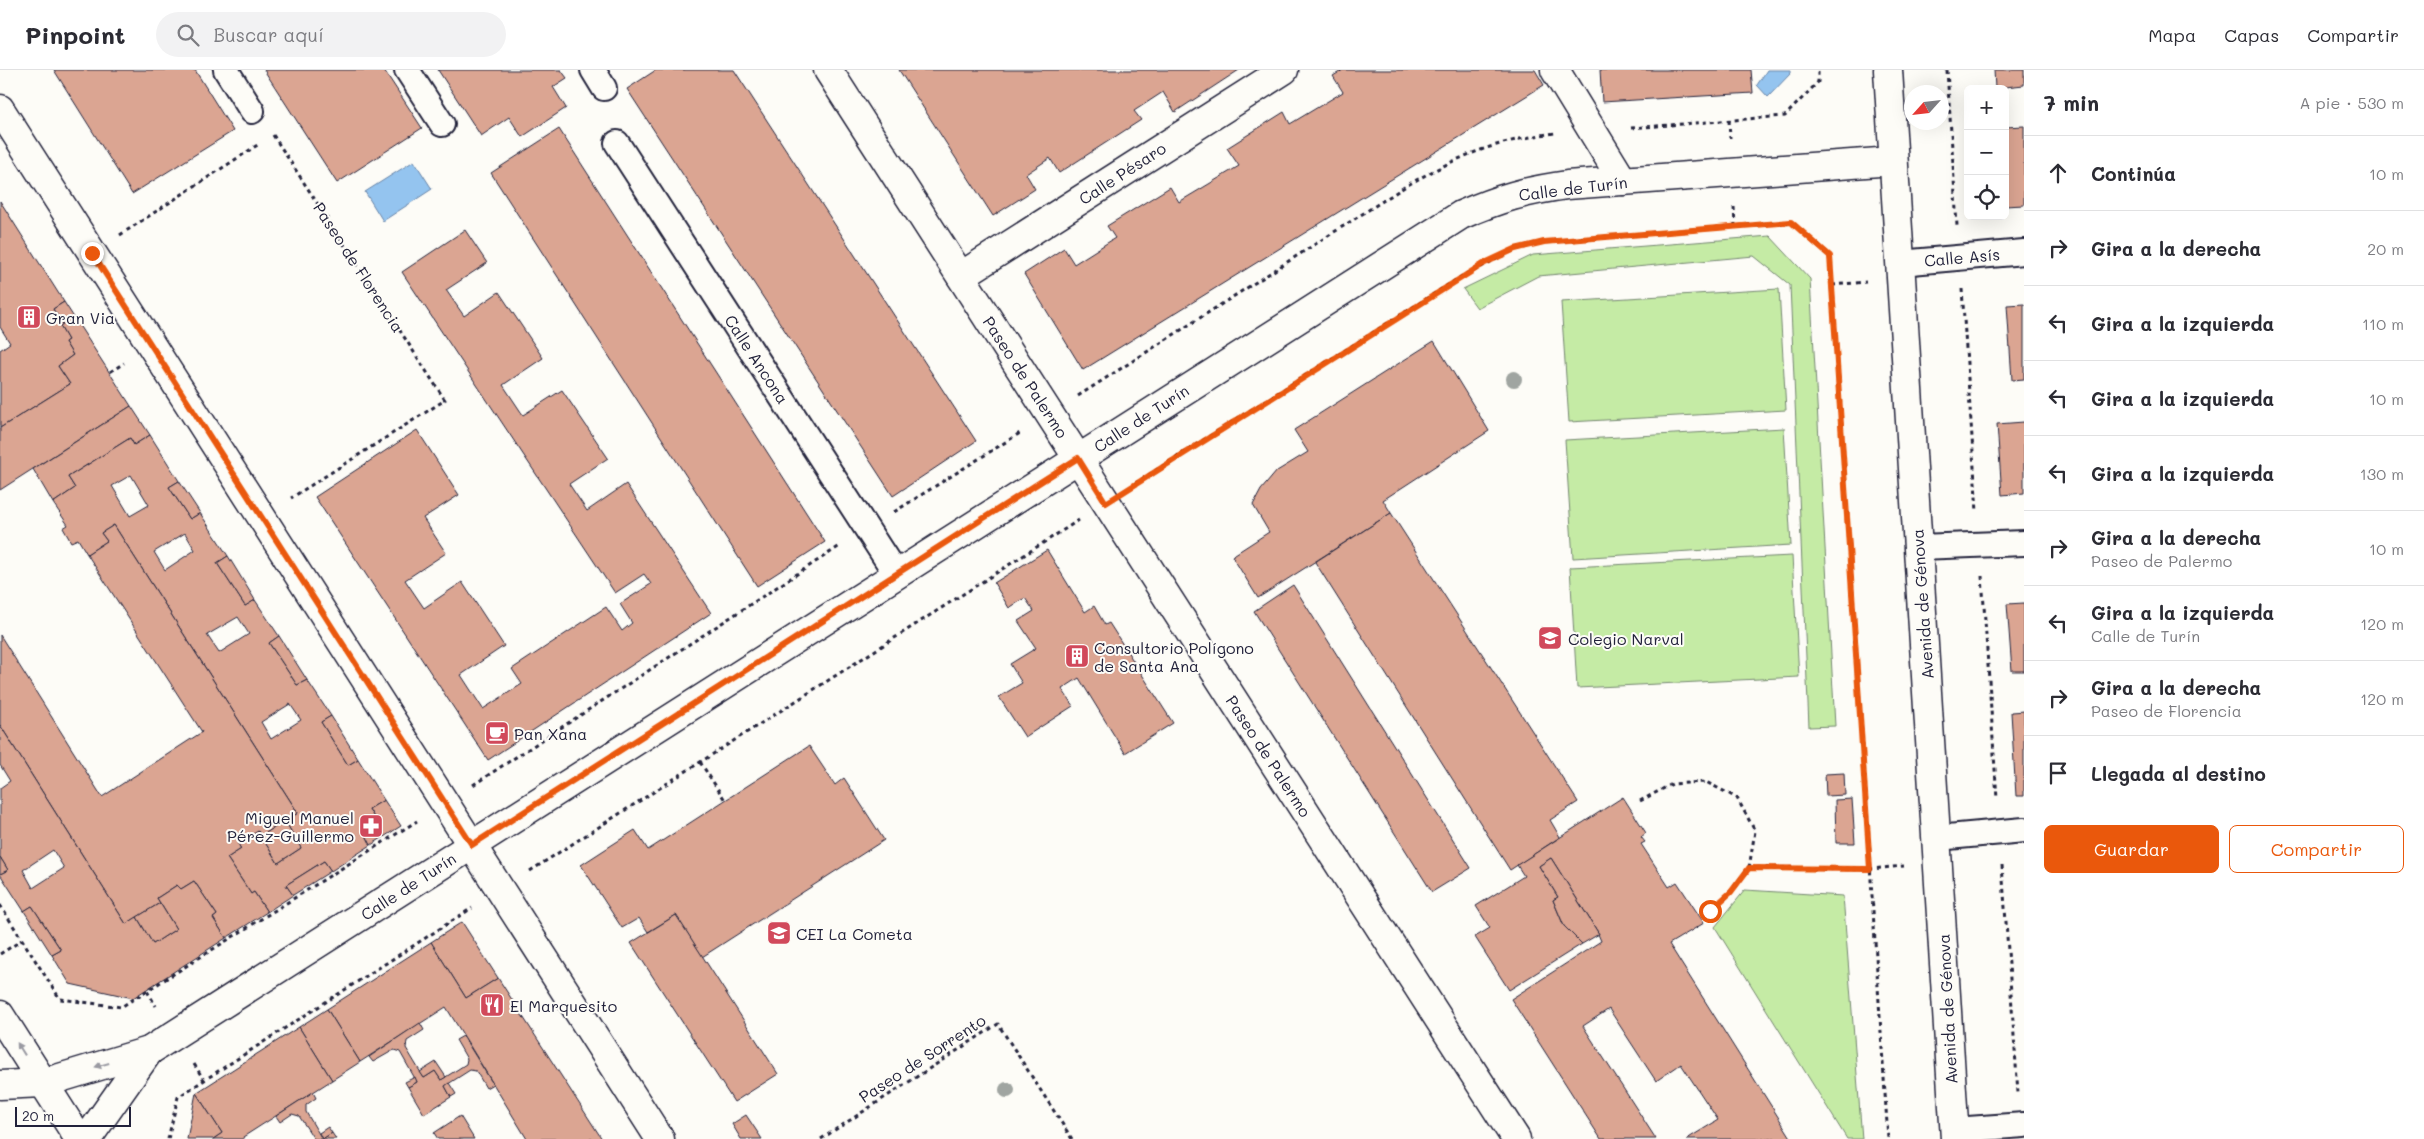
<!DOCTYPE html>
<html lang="es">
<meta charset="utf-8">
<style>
:root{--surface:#fff;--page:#f2f2f3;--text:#2b2b33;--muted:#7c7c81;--line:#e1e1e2;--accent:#ea580c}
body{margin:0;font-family:Mali,sans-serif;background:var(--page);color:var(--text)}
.controls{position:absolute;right:15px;top:15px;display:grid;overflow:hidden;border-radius:8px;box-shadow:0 5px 20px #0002}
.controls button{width:45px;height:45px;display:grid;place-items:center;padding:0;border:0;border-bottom:1px solid var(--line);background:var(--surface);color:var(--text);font:25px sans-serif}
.compass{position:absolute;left:1904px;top:15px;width:45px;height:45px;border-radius:50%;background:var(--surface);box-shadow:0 5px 20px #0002;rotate:243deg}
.scale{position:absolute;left:15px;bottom:12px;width:116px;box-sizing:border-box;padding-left:5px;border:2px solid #22223b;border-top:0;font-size:14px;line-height:18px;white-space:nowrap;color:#22223b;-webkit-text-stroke:4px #fdfcf7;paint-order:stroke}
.stop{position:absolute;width:15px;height:15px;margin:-11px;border:4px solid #ea580c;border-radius:50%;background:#fff}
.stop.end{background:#ea580c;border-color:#fff;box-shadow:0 1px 5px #0008}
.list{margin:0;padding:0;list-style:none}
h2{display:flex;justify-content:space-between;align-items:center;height:65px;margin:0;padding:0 20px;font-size:21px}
h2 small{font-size:16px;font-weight:400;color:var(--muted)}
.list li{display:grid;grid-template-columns:32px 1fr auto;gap:15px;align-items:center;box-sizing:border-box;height:75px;padding:0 20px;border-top:1px solid var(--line)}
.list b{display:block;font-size:19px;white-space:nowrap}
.list p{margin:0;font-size:16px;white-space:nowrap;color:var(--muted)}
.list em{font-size:16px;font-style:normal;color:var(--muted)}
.actions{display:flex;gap:10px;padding:15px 20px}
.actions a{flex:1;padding:11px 0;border:1px solid var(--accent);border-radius:8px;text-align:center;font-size:18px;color:var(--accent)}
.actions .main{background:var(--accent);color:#fff}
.icon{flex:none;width:28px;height:28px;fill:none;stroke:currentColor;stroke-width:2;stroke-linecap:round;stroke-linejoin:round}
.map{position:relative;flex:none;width:2024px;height:1069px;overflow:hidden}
header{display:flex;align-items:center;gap:30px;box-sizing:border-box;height:70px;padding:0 25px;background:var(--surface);border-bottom:1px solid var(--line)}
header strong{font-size:24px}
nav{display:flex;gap:28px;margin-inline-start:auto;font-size:18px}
.search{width:350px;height:45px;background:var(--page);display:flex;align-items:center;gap:12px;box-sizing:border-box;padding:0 18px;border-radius:28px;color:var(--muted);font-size:19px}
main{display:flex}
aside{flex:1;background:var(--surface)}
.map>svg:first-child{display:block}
.green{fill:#c5eba5;stroke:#748670}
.water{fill:#94c4ef;stroke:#6683a7}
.building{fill:#dba592;stroke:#22223b;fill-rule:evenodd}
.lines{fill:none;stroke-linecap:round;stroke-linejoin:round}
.service-casing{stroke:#22223b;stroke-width:28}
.pedestrian-casing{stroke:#22223b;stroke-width:31}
.minor-casing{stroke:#22223b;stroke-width:31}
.tertiary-casing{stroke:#22223b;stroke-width:31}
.path{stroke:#22223b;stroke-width:3;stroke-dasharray:4 4;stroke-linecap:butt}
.service{stroke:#fdfcf7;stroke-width:24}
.pedestrian{stroke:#fdfcf7;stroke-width:28}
.minor{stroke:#fdfcf7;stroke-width:28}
.tertiary{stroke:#fdfcf7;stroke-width:28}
.tree{fill:#a0a5a1}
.oneway{fill:#9a9aa2}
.route{stroke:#ea580c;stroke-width:6}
.labels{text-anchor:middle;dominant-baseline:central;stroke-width:4;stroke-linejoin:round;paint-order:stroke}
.street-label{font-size:16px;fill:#22223b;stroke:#fdfcf7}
.poi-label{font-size:16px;fill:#22223b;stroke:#fdfcf7;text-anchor:start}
</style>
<header>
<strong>Pinpoint</strong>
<div class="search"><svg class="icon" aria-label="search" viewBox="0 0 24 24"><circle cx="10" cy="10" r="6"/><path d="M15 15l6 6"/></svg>Buscar aquí</div>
<nav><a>Mapa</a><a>Capas</a><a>Compartir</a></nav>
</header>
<main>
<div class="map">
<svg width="2024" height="1069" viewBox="0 0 2024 1069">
<rect width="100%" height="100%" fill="#fdfcf7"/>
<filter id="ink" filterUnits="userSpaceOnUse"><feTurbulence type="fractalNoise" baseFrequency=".02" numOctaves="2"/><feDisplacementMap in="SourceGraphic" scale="10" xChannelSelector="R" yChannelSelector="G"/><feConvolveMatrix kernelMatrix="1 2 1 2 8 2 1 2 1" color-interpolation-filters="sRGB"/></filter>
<g filter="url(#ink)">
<g class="green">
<path d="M1770,166l40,43 25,447 -26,1 -19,-442 -36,-29 -216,20 -61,32 -14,-19 70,-34z"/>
<path d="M1779,219l7,121 -217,12 -8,-120z"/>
<path d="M1784,358l7,117 -218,13 -8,-118z"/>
<path d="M1792,486l7,121 -222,11 -7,-121z"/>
<path d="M1745,820l98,6 19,243h-15l-132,-212z"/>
</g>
<g class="water">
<path d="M1767,0h24v3l-23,24 -11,-12z"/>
<path d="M414,91l18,28 -49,32 -18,-29z"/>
</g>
<g class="building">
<path d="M54,0h141l38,61 -101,63z"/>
<path d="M264,0h120l38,58 -85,55z"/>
<path d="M438,0h123l6,8 -14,9 13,21 -44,29 -13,-20 -28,19z"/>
<path d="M656,0h78l242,371 -83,55 -266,-407z"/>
<path d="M899,0h340l-64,42 -12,-20 -29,19 7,9 -82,53 -9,-15 -24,16 9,15 -42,27z"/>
<path d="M1343,0h192l9,15 -461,285 -59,-96 40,-26 10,16 41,-26 -8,-12 63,-39 9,15 60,-36 -12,-18 57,-36 6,12 53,-32 -10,-16z"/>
<path d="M1600,0h151l2,23 -151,9z"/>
<path d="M1994,0h30v15l-29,3z"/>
<path d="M2024,56v79l-19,1v-79z"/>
<path d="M559,59l266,413 -68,44 -266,-413z"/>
<path d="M0,131l64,101 -11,7 10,15 -3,2 8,14 -3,2 8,13 -15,11 12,18 -70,44v-78l10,-7 -10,-16z"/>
<path d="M465,160l22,33 -41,27 18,26 35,-24 44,66 -40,27 20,30 39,-25 46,68 -39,26 18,27 39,-27 85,129 -223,147 -173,-263 102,-67 42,65 -36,23 23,35 -41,27 19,28 38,-26 42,64 -43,29 22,34 39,-25 -10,-15 94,-62 16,24 10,-8 -12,-19 31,-20 -7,-10 -29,19 -213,-321z"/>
<path d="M64,232l67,104 -131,84v-62l70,-44 -12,-18 15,-11 -8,-13 3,-2 -8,-14 3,-2 -10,-15z"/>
<path d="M2024,234v75l-12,1 -5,-75z"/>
<path d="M1434,271l55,90 -106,69 8,13 -133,85 -26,-42 37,-24 -16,-27 8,-15 16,-19 31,-19 -14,-22z"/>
<path d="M131,336l19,29 -16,10 -4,-7 -62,39 7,11 -22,15 -20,-34z"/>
<path d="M2024,352v71l-22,2 -5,-71z"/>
<path d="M150,365l29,46 -10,6 21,32 10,-6 28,43 -11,7 28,43 10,-6 24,36 -10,7 28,42 10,-5 24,36 -10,6 27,43 10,-6 26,41 -15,9 9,15 -13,9 6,12 -40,26 -7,-10 -38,24 7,10 -26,17 -13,-20 -3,2 -24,-36 14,-9 -3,-5 20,-13 20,32 23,-15 -16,-27 13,-8 -184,-288 -13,8 6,8 -20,13 -9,-15 -7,3 -8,-14 5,-3 -15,-22 22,-15 -7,-11 62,-39 4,7zM131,405l18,30 -19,11 -18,-30zM185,463l10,17 -30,20 -11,-18zM238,547l11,17 -30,19 -12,-18zM290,634l11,16 -30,19 -10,-17z"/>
<path d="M179,411l21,32 -10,6 -21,-32z"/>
<path d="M1391,443l187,289 -28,18 10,17 -50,33 -195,-308z"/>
<path d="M114,455l184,288 -37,23 -3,-5 -20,13 3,5 -14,9 24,36 3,-2 13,20 -41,26 -13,-20 4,-3 -23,-34 -13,8 -4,-4 -20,13 3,5 -34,21 -126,-199v-90l102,162 100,-65 -115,-178 20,-13 -6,-8z"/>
<path d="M1047,480l38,62 9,-6 11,19 4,-2 64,100 -48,30 -46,-75 -17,11 11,17 -48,31 -26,-40 23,-14 -12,-19 26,-16 -18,-27 16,-10 -9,-13 -16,10 -15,-25z"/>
<path d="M228,486l27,44 -10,6 -28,-43z"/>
<path d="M1293,515l178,283 -39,24 -178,-281z"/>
<path d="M2024,533v68h-12l-5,-67z"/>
<path d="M279,566l28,44 -10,5 -28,-42z"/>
<path d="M2024,641v85h-8l-5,-84z"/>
<path d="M331,646l27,43 -10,6 -27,-43z"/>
<path d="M0,655l126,199 11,-7 16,27 23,-15 -19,-31 20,-13 4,4 13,-8 23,34 -4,3 13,20 -93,60 -63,-14 -18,-29 9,-5 -29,-44 -8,5 -24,-37 8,-4 -8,-13v-69l10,-7 -10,-16zM53,780l11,18 -31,20 -10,-18z"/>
<path d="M809,676l26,39 9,-7 40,62 -182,117 -26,-42 -28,17 -9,-14 -17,10 -41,-63 54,-35 13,20z"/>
<path d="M1844,703l1,22 -19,1 -1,-22z"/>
<path d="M1623,727l23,36 -5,4 4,5 -4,2 28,43 8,-5 27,41 -35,21 123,195h-105l31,-19 -37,-56 -25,17 -47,-72 -26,17 73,113h-55l-90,-140 90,-58 -3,-7h1l-48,-76 -12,8 19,31 -5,3 11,26 18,18 -73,46 -34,-53 15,-9 -14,-22 48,-30 -7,-11z"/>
<path d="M1852,729l3,44h-19l-1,-43z"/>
<path d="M384,730l17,26 -30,19 -6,-12 13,-9 -9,-15z"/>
<path d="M285,751l16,27 -23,15 -17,-27z"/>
<path d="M0,787l8,13 -8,4z"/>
<path d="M1551,788l48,76 -17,10 -18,-18 -11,-26 5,-3 -19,-31z"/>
<path d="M324,791l7,10 -38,24 -7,-10z"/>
<path d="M160,833l16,26 -23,15 -16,-27z"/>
<path d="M32,836l29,44 -9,5 -28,-44z"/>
<path d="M676,845l102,159 -44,28 -103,-159z"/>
<path d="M462,852l36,56 -32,20 -35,-56z"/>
<path d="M431,872l35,56 32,-20 104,161h-75l-81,-132 -86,55 -33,-53z"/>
<path d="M327,939l33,53 -28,18 -33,-53z"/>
<path d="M420,953l4,7 -17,11 -1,7 18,30 11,-7 6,9 25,-16 1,-5 -11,-19 7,-4 30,48 -7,4 -10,-17 -6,-1 -25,16 6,11 -27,17 -16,-27 9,-5 -17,-30 -6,-2 -21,12 -4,-5z"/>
<path d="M299,957l33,53 -89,57 1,2h-31l9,-6 -26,-40z"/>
<path d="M436,992l10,15 -5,3 -6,-9 -11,7 -4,-6z"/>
<path d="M415,1007l2,5 -9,5 -3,-5z"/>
<path d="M449,1013l7,11 -5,3 -6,-11z"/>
<path d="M313,1022l3,6 -10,7v7l16,27 10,-6 4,6h-22l-15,-23 -7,-2 -12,8 -4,-6z"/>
<path d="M196,1023l26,40 -9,6h-26z"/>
<path d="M746,1045l16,24h-21l-9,-15z"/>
<path d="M460,1046l14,23h-36l-4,-6z"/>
<path d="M328,1057l4,6 -10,6 -3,-6z"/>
</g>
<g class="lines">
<defs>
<g id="service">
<path d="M226,0l26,41"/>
<path d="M407,0l35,54"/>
<path d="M593,0l11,18"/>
<path d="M617,73l279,431"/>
<path d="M1900,193l124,-11"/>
<path d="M1919,477l105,-4"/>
<path d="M1937,768l87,-8"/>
<path d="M1954,1060l70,-5"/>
</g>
<g id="pedestrian">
<path d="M828,0l688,1069"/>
<path d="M0,39l660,1030"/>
</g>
<g id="minor">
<path d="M1555,0l68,111"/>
<path d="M961,206l323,-206"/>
<path d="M43,1013l106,-32 1312,-836c39,-17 64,-24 106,-30l326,-24"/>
<path d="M87,1069l62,-88"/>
</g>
<g id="tertiary">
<path d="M1888,0l67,1069"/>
<path d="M0,945l79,124"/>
<path d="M0,1015l43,-2"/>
</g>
</defs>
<use href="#service" class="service-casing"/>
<use href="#pedestrian" class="pedestrian-casing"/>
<use href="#minor" class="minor-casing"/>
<use href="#tertiary" class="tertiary-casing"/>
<g class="path">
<path d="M1947,0l10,156"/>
<path d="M1729,50l1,18"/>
<path d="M1631,58l154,-12 33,-34v-12"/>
<path d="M273,65l172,265 -154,98"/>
<path d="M1734,137l1,19"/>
<path d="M120,165l139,-91"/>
<path d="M1832,215l34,-3"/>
<path d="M1962,219l15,223"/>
<path d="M110,302l14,-9"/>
<path d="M1078,326l328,-210c52,-30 89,-45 149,-53"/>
<path d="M1135,414l326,-207 54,-28 29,-7 247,-20 39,34 58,883"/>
<path d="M894,442l126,-79"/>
<path d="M1982,506l15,223"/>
<path d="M700,692l25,38"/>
<path d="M473,715l367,-239"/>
<path d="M1640,731l32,-17 34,-2 31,16 18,33 -6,37 -18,24 -20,19"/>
<path d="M2002,795l16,228"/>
<path d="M1749,798l121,1 34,-3"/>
<path d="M530,801l549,-351"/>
<path d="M0,835l60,94 61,8 296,-186"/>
<path d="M0,884l22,-14"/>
<path d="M147,921l9,15"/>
<path d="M194,994l10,16"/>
<path d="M168,1069l10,-42 294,-189"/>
<path d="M821,1069l177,-115 74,115"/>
</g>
<use href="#service" class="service"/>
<use href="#pedestrian" class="pedestrian"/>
<use href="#minor" class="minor"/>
<use href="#tertiary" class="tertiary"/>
</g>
<g class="tree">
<circle cx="1514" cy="309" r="8"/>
<circle cx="1007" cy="1020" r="8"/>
</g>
<defs><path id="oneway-solid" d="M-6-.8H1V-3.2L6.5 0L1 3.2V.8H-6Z" transform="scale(1.25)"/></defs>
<g class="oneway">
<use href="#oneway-solid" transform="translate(21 979) rotate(-122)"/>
<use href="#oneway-solid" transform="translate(102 995) rotate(164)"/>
</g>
</g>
<g class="lines" filter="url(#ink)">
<path class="route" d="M92,183l380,592 606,-387 28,45 379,-240 30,-14 29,-7 247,-20 39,34 40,613 -121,-1 -18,24 -21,19"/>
</g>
<defs>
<symbol id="building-square" viewBox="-11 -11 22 22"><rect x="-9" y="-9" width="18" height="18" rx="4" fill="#d1495b" stroke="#fdfcf7"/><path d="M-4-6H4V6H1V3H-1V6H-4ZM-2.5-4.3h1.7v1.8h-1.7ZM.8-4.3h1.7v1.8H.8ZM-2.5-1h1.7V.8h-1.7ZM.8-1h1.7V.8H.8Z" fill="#fff"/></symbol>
<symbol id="school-square" viewBox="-11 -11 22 22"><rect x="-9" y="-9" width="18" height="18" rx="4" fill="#d1495b" stroke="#fdfcf7"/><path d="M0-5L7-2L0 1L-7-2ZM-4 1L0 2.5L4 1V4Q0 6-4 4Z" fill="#fff"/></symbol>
<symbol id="cafe-square" viewBox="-11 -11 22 22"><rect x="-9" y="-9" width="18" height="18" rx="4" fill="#d1495b" stroke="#fdfcf7"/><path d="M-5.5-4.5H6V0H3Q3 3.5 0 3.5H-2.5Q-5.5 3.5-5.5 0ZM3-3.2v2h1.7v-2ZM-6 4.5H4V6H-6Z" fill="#fff"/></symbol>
<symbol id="pharmacy-square" viewBox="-11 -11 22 22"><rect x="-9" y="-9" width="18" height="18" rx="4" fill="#d1495b" stroke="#fdfcf7"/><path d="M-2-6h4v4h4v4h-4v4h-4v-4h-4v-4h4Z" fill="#fff"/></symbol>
<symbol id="restaurant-square" viewBox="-11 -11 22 22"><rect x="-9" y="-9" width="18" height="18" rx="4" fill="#d1495b" stroke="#fdfcf7"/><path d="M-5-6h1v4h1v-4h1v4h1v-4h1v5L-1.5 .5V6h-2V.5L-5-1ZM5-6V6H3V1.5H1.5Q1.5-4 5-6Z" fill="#fff"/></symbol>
</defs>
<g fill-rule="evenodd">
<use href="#building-square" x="15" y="233" width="28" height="28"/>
<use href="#school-square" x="1536" y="554" width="28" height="28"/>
<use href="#building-square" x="1063" y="572" width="28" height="28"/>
<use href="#cafe-square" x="483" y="649" width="28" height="28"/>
<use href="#pharmacy-square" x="357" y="742" width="28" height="28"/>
<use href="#school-square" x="765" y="849" width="28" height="28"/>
<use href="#restaurant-square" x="478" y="921" width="28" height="28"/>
</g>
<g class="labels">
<g class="street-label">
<text transform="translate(1122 103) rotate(-33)">Calle Pésaro</text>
<text transform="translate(1573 118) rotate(-7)">Calle de Turín</text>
<text transform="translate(1962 187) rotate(-5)">Calle Asís</text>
<text transform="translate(359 197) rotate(57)">Paseo de Florencia</text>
<text transform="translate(757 289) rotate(57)">Calle Ancona</text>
<text transform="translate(1026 307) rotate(57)">Paseo de Palermo</text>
<text transform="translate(1141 348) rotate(-33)">Calle de Turín</text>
<text transform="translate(1922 534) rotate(-94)">Avenida de Génova</text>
<text transform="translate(1269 686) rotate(57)">Paseo de Palermo</text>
<text transform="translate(408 816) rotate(-33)">Calle de Turín</text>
<text transform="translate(1947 939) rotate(-93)">Avenida de Génova</text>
<text transform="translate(922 988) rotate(-33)">Paseo de Sorrento</text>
</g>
<g class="poi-label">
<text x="46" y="247">Gran Via</text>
<text x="1568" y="568">Colegio Narval</text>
<text x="1094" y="577">Consultorio Polígono<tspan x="1094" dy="18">de Santa Ana</tspan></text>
<text x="514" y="663">Pan Xana</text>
<text x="354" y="747" text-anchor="end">Miguel Manuel<tspan x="354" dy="18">Pérez-Guillermo</tspan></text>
<text x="796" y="863">CEI La Cometa</text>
<text x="510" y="935">El Marquesito</text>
</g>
</g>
</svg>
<div class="controls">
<button>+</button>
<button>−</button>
<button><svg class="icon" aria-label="locate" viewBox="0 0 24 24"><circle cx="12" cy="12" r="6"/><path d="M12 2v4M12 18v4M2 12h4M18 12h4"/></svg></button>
</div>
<svg class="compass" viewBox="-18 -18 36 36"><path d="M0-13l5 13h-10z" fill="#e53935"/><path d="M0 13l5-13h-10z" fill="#7c7c81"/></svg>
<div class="scale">20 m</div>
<div class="stop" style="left:1710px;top:841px"></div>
<div class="stop end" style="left:92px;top:183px"></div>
</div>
<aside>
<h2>7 min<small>A pie · 530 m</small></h2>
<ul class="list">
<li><svg class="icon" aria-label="ahead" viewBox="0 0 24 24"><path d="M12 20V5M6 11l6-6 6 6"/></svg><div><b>Continúa</b></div><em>10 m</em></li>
<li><svg class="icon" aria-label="right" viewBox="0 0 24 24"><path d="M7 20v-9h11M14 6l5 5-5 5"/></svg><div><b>Gira a la derecha</b></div><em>20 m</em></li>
<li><svg class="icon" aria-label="left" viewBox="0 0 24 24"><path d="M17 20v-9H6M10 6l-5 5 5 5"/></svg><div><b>Gira a la izquierda</b></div><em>110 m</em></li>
<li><svg class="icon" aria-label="left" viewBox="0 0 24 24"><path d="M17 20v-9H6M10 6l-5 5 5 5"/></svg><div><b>Gira a la izquierda</b></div><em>10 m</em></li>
<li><svg class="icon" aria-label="left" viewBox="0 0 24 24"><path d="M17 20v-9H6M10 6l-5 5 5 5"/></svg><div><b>Gira a la izquierda</b></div><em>130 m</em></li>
<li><svg class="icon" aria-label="right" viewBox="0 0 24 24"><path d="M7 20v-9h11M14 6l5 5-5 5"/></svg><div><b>Gira a la derecha</b><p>Paseo de Palermo</p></div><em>10 m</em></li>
<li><svg class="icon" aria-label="left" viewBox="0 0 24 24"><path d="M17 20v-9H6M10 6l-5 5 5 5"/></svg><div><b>Gira a la izquierda</b><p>Calle de Turín</p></div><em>120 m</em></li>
<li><svg class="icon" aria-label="right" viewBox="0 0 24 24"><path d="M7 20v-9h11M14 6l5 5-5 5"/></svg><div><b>Gira a la derecha</b><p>Paseo de Florencia</p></div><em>120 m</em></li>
<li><svg class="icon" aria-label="arrive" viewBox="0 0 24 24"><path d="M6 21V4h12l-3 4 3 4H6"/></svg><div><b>Llegada al destino</b></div></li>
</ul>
<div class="actions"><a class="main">Guardar</a><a>Compartir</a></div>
</aside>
</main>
